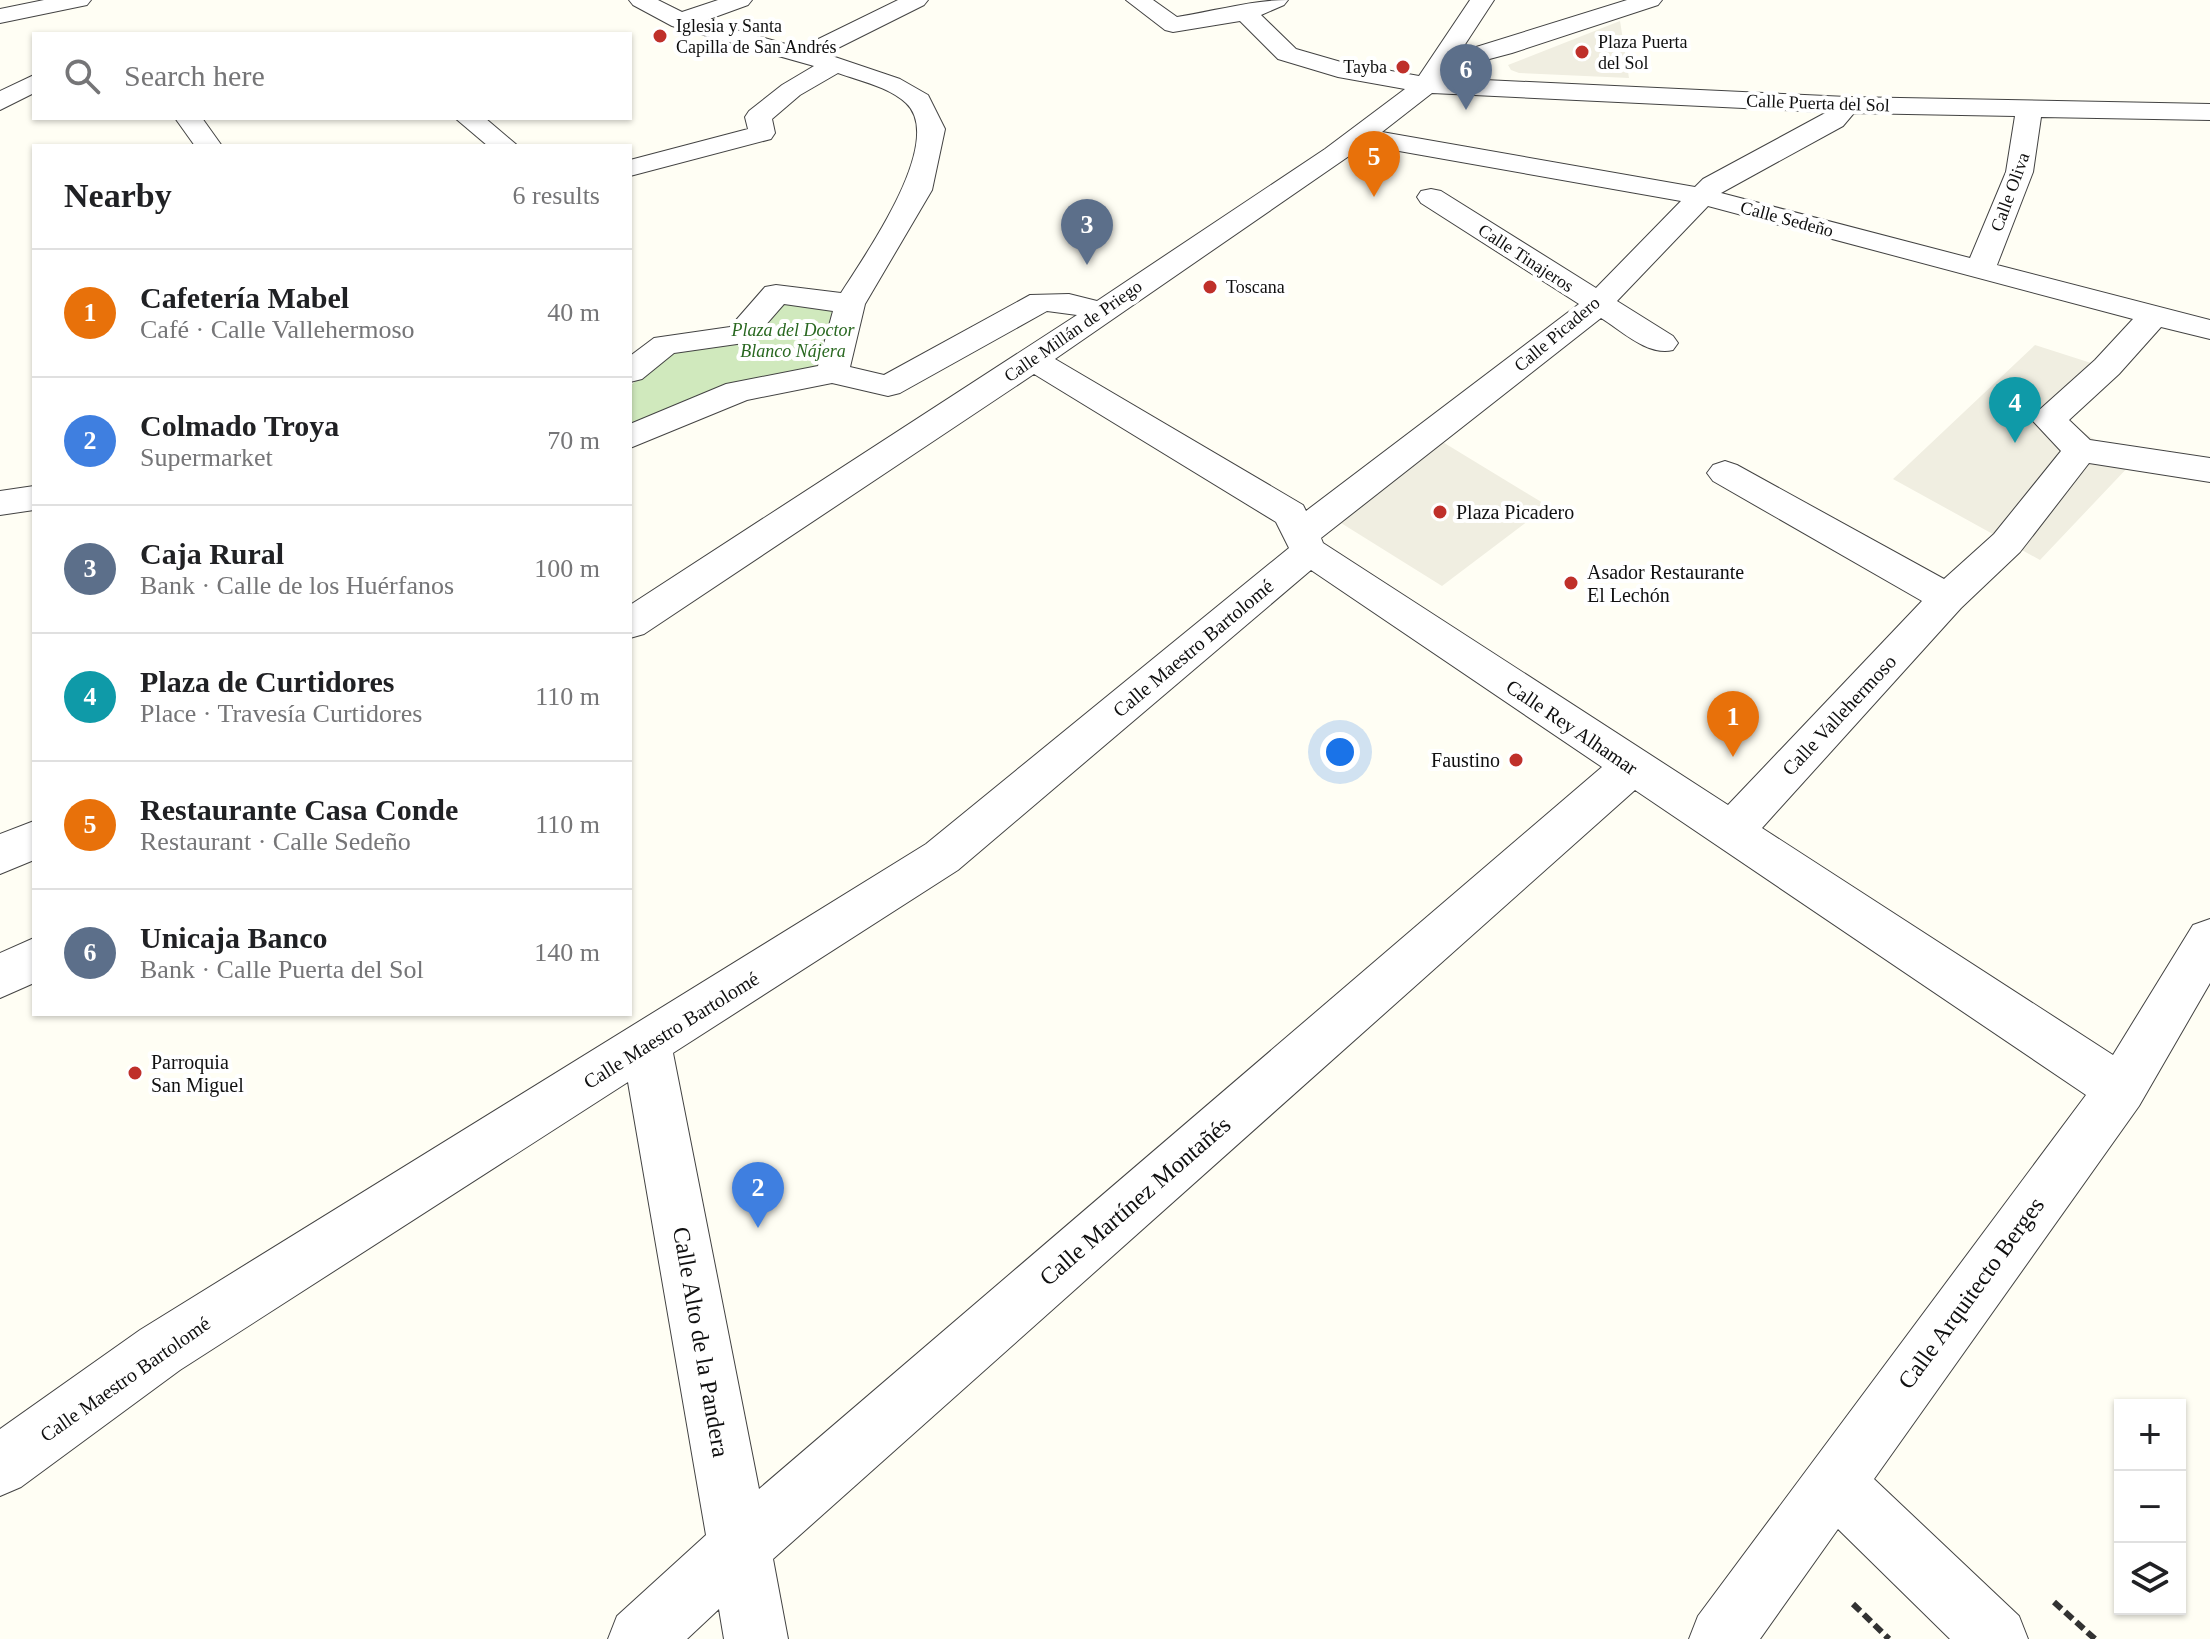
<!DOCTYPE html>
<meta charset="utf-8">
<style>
:root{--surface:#fff;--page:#f2f2f2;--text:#202124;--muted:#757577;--line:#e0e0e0;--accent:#db2777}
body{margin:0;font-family:Georgia,serif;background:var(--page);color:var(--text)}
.controls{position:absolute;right:24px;bottom:24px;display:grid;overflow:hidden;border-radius:0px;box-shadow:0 2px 6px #0004}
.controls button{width:72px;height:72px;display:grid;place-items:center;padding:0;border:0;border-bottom:2px solid var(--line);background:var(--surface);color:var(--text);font:40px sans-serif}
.you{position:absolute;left:1340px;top:752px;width:28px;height:28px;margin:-20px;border:6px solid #fff;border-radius:50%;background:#1a73e8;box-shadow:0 0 0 12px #1a73e833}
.badge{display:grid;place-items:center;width:52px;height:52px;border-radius:50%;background:var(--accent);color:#fff;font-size:26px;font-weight:700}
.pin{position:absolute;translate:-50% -66px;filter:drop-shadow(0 2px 4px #0008)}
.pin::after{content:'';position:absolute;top:42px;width:28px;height:24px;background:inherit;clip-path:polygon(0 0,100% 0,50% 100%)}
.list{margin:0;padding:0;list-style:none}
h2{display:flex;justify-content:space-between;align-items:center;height:104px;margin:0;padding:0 32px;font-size:34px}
h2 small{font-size:26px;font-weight:400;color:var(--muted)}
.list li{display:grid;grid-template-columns:52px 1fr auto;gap:24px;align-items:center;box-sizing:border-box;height:128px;padding:0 32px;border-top:2px solid var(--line)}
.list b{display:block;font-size:30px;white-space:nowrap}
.list p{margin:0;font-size:26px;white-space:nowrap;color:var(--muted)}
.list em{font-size:26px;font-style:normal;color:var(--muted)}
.icon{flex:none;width:44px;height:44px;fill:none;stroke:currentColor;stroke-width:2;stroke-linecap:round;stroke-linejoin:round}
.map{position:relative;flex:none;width:2210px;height:1639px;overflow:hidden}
.search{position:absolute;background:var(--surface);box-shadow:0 2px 6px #0004;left:32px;top:32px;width:600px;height:88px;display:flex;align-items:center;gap:20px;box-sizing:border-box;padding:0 28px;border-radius:0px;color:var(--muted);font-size:30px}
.panel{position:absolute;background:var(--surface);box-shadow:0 2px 6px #0004;left:32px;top:144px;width:600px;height:872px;border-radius:0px}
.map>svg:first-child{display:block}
.green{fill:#d0e9bd}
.plaza{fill:#f0eee1}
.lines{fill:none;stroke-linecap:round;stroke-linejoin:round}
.street-casing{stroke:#434343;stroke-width:2}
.path{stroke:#323232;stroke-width:6;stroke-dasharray:10 5;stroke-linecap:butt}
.street{fill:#fff;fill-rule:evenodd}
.poi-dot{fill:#bf302a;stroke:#fff;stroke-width:3}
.labels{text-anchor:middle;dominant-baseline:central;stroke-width:8;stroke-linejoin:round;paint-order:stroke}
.far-poi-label{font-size:18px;fill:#101010;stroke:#fff;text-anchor:start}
.far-street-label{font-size:18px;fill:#101010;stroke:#fff}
.far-park-label{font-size:18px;font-style:italic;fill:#296820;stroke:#fff}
.poi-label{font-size:20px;fill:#101010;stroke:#fff;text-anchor:start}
.street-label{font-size:20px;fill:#101010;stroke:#fff}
.near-street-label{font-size:24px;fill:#101010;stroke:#fff}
</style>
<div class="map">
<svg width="2210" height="1639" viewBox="0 0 2210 1639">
<rect width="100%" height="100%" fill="#fffef4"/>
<path class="green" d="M779,301l53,10 -10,58 -192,65v-48l42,-37 79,-10z"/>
<g class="plaza">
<path d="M1620,21l9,57 -110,-5 -8,-3 -3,-5z"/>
<path d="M2035,345l81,26 -48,51 63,42 -91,96 -147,-81z"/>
<path d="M1441,441l107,65 -106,80 -109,-68z"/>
</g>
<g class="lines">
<defs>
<g id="street">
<path d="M44,0h47l-4,5 -87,18v-14z"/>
<path d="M629,0h29l24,12 36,-12h34l-4,5 -44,16 96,27 98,-48h30l-4,5 -98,49 74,25 28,16 17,34 -13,61 -67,114 -15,63 34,8 146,-80 39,-1 28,7 228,-152 80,-60 -67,-12 -60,-18 -38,-38 -67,11 -8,-2 -39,-30h27l24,17c38,-6 74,-17 111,-17l-4,5 -23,10 35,34 45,13 78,14 51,-76h24l-34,52 167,-52h35l-4,5 -146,48 -64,17 -5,8 404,19 363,7v16l-169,-3 -8,55 -36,93 213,55v19l-49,-12 -42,47 -50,46 21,20 120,18v24l-121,-19 -69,89 -59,56 -199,220 351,227 80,-130 17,-6v64l-71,123 -265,373 145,137 9,23h-78l-112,-110 -78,110h-71l9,-23 388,-521 -451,-305 -862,769 15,80h-64l-5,-30 -32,30h-79l9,-23 89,-81 -78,-453 -448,288 -159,117 -21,9v-67l140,-99 786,-486 363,-296 -13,-26 -242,-148 -390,260 -14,4v-33l447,-290 -30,-4 -147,82 -12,3 -56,-13 -85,17 -117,48v-24l96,-40 92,-18 15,-55 -49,-7 -33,38 -77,11 -32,26 -12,3v-26l24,-18 76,-11 35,-40 11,-2 65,8c22,-35 106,-152 65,-190 -17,-16 -46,-22 -68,-30l-38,22 -28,24 3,14 -4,6 -141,37v-16l118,-31 -3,-12 4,-6 33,-26 32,-19 -142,-40 -39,-21zM1432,93l395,19 -124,67 -8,8 -313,-55zM1854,113l161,3 -9,56 -36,86 -249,-65 122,-67zM1365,145l316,56 -85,87 -155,-97 -10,-2 -10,2 -4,6 4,6 158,101 -273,207 -3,-6 -248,-146zM1708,206l425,113 -38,41 -58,52 -5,8 29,31 -67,83 -50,45 -207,-114 -12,-4 -12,4 -6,8 6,8 209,120 -194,204 -405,-262 -2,-5 280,-220c21,13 46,38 72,32l5,-7 -5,-7 -56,-35zM1311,570l291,197 -843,722 -86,-436 285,-183z"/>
<path d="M34,75v18l-34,17v-19z"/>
<path d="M175,118h27l20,28h-27z"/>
<path d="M455,118h30l33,28h-30z"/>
<path d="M34,486v24l-34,5v-24z"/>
<path d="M34,821v39l-34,14v-40z"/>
<path d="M34,938v45l-34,15v-45z"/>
</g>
</defs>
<use href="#street" class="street-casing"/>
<g class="path">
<path d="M2054,1602l41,37"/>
<path d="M1853,1604l36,35"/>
</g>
<use href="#street" class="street"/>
</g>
<g class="poi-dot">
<circle cx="660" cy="36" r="8"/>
<circle cx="1582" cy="52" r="8"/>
<circle cx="1403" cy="67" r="8"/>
<circle cx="1210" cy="287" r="8"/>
<circle cx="1440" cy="512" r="8"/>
<circle cx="1571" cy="583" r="8"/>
<circle cx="1516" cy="760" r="8"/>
<circle cx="135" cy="1073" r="8"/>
</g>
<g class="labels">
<g class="far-poi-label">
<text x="676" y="26">Iglesia y Santa<tspan x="676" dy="21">Capilla de San Andrés</tspan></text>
<text x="1598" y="42">Plaza Puerta<tspan x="1598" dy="21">del Sol</tspan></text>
<text x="1387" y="67" text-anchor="end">Tayba</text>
<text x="1226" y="287">Toscana</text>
</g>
<g class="far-street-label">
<text transform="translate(1818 103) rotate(2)">Calle Puerta del Sol</text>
<text transform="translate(2010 192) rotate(-70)">Calle Oliva</text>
<text transform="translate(1787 219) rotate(15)">Calle Sedeño</text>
<text transform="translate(1526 258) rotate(33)">Calle Tinajeros</text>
<text transform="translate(1073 331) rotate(-35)">Calle Millán de Priego</text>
<text transform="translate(1557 334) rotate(-40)">Calle Picadero</text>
</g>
<g class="far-park-label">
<text x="793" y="330">Plaza del Doctor<tspan x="793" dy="21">Blanco Nájera</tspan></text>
</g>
<g class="poi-label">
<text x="1456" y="512">Plaza Picadero</text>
<text x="1587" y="572">Asador Restaurante<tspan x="1587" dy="23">El Lechón</tspan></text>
<text x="1500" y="760" text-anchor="end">Faustino</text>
<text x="151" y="1062">Parroquia<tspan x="151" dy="23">San Miguel</tspan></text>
</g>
<g class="street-label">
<text transform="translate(1193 648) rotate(-40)">Calle Maestro Bartolomé</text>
<text transform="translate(1839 715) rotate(-47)">Calle Vallehermoso</text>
<text transform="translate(1572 727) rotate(34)">Calle Rey Alhamar</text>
<text transform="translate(671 1030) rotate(-32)">Calle Maestro Bartolomé</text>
<text transform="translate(125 1379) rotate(-35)">Calle Maestro Bartolomé</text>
</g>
<g class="near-street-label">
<text transform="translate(1135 1201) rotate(-41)">Calle Martínez Montañés</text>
<text transform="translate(1971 1293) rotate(-54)">Calle Arquitecto Berges</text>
<text transform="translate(701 1342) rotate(80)">Calle Alto de la Pandera</text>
</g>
</g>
</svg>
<div class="controls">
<button>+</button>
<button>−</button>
<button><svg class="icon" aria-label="layers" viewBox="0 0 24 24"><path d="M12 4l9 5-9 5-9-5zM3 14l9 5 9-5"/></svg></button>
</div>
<div class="you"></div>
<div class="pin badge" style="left:1733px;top:757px;background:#e8710a">1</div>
<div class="pin badge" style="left:758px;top:1228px;background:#3f7fe0">2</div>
<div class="pin badge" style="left:1087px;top:265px;background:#5c6f8a">3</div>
<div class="pin badge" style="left:2015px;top:443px;background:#0f9aa8">4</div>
<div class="pin badge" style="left:1374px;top:197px;background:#e8710a">5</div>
<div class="pin badge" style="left:1466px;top:110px;background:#5c6f8a">6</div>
<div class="search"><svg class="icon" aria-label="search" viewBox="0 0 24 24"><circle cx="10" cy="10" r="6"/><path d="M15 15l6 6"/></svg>Search here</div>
<section class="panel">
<h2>Nearby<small>6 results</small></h2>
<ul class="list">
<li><span class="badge" style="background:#e8710a">1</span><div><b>Cafetería Mabel</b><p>Café · Calle Vallehermoso</p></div><em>40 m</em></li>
<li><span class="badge" style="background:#3f7fe0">2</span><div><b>Colmado Troya</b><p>Supermarket</p></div><em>70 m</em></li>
<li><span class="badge" style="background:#5c6f8a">3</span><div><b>Caja Rural</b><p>Bank · Calle de los Huérfanos</p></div><em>100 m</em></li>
<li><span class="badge" style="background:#0f9aa8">4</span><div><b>Plaza de Curtidores</b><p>Place · Travesía Curtidores</p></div><em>110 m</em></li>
<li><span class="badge" style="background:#e8710a">5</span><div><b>Restaurante Casa Conde</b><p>Restaurant · Calle Sedeño</p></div><em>110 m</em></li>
<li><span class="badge" style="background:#5c6f8a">6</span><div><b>Unicaja Banco</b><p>Bank · Calle Puerta del Sol</p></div><em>140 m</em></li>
</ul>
</section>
</div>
